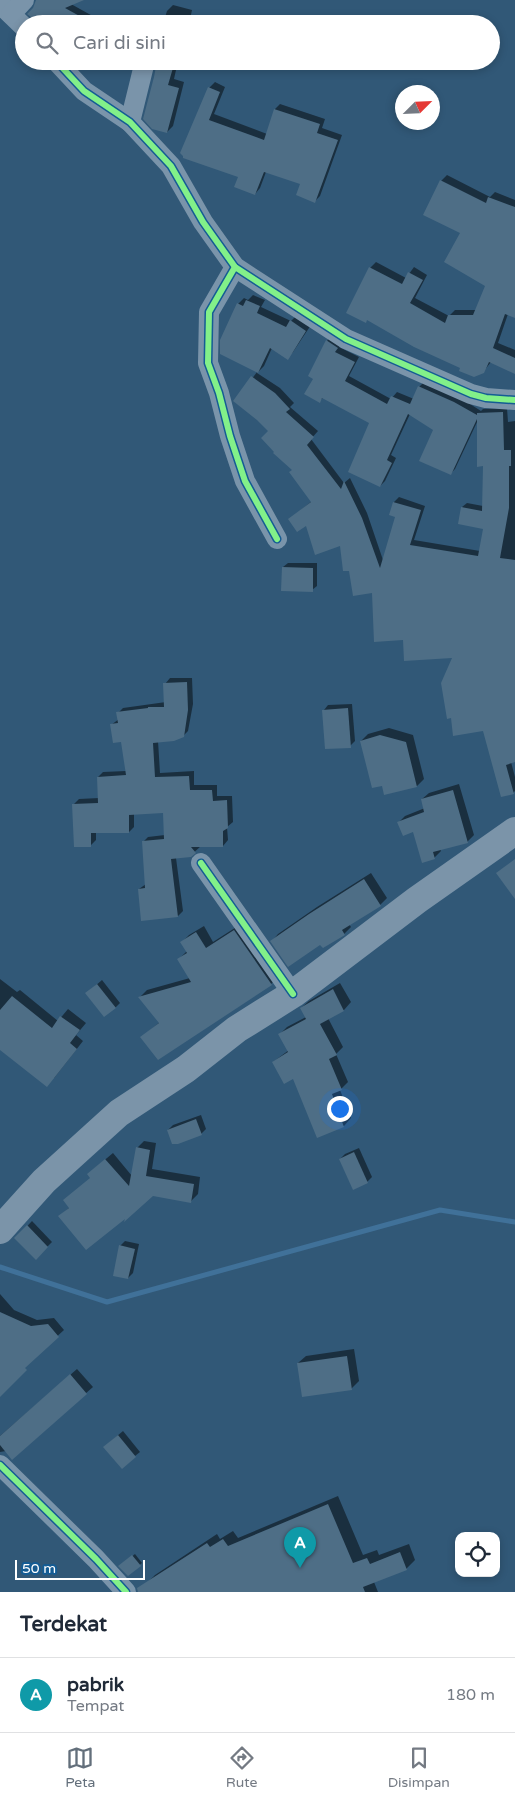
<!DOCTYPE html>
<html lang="id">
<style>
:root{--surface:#fff;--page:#f2f2f3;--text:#1f2937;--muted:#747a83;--line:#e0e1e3;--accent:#636f7b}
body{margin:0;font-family:"Varela Round",sans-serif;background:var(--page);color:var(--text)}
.controls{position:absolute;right:15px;bottom:15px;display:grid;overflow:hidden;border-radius:10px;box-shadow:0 2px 8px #0003}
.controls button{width:45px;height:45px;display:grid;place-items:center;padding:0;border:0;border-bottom:1px solid var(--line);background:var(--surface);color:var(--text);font:25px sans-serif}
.compass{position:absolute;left:395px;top:85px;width:45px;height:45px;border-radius:50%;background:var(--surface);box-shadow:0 2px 8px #0003;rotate:66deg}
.scale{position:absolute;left:15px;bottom:12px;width:130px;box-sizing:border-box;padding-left:5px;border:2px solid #fff;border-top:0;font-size:14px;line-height:18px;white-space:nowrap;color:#fff;-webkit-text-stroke:4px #145c94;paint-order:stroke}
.you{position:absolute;left:339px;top:1108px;width:18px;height:18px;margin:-12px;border:4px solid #fff;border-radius:50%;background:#1a73e8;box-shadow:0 0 0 8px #1a73e833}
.badge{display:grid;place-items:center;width:32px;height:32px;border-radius:50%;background:var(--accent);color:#fff;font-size:16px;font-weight:700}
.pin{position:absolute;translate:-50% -41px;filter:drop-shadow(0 1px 2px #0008)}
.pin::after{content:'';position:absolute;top:26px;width:18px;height:15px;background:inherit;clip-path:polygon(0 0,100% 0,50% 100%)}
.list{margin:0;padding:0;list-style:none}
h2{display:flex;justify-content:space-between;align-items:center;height:65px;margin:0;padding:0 20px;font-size:21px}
h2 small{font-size:16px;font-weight:400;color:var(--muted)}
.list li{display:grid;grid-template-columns:32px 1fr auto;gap:15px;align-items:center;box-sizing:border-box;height:75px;padding:0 20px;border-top:1px solid var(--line)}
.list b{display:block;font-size:19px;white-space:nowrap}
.list p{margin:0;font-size:16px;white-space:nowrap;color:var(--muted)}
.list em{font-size:16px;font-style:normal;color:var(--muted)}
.icon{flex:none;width:28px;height:28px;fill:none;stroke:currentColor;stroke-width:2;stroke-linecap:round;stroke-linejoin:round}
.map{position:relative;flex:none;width:515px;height:1592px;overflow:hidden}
.search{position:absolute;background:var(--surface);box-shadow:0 2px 8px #0003;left:15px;right:15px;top:15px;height:55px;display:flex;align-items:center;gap:12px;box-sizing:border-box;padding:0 18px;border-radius:28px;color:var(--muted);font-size:19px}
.sheet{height:140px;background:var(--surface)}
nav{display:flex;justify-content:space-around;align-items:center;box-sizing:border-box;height:70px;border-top:1px solid var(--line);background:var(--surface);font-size:14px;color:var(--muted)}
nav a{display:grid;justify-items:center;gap:2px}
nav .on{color:var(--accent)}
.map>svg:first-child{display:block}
.shadow{fill:#0007}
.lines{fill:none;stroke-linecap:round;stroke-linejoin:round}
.stream{stroke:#407199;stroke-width:5}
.building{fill:#4e6e86}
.street{stroke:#7a94aa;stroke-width:20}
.highway{stroke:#7b94a9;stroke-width:28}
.cycleway-casing{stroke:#145c94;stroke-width:9}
.cycleway{stroke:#82f089;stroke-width:6}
</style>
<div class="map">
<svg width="515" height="1592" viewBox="0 0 515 1592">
<rect width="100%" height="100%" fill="#315877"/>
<g class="shadow">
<path d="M36,0h45l-10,4 36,20h-60z"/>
<path d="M173,5l19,5 -3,14h-26l4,-13z"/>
<path d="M158,61h20l-4,18 10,3 -11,44 -6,6z"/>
<path d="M215,82l10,5 -11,27 53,20 8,-25 5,-5 45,15 -3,9 20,7 -22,61 -5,5 -13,-18 -36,-11 -6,16 -5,6 -15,-18 -56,-19 25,-69z"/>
<path d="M447,175l43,22 5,-5 20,8v117l-7,-3 -10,29 17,7v22l-24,-10 -8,10 -21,-4 -94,-49 -20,-7 22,-44 6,-6 30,16 8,-11 13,8 -12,23 34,18 6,-6h22l10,-24 -26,-53 -20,-52z"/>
<path d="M253,295l12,5 -4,7 30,14 6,-6 14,10 -18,27 -6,6 -15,-10 -8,18 -7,7 23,15 14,15 -4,4 28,24 -7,8 33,44 6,-5 17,35 16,47 14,-44 -6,-2 3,-12 5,-5 26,9 -11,34 66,11 4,-23 -22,-21 5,-4 16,3 1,-41 -6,-45 -23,49 -5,5 -15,-45 -25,-15 -19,41 5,3 -11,23 -5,5 -9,-64 -47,-25 -5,4 -4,-23 12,-37 4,-5 11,7 -3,4 20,10 -10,19 42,23 6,-7 17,7 5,-12 5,-5 35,15 22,14 2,-2 24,-1 1,14 7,-1v340l-4,1 4,15v14l-2,2 -29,-63 -30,-74 -50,-17 -31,-47 -23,-23 -9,-25 -34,-20 -17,-5 22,-18 -43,-70 -11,-12 -23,-17 22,-30 -19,-68 6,-6 4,2z"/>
<path d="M288,563h29v23l-5,4 -29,-23z"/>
<path d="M170,678h22l1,26 -5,27 -5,5 -25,5 2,32 34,-2v14h23v11h15l1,26 -6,5 1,13 -5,6h-22l-11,10 -14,2 7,53 -5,5 -39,-27 7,-5 -3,-42 5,-5 17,-2 -1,-24 -30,2v14l-5,5h-33v8l-5,5 -17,-41 5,-5 20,-1 -1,-21 5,-5 23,-1 -4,-30 -11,-16 8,-6 -1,-6 5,-5 43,-6 -1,-18z"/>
<path d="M352,704l3,37 -5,5 -26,-36 4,-5z"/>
<path d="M389,728l24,7 11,44 -7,7 -32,8 -2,-9 -22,-44 7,-7z"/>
<path d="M459,784l15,51 -7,7 -27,7 1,2 -7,7 -21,-28 -14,-8 6,-6 20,-8 -3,-9 7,-6z"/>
<path d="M371,873l16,25 -7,7 -31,19 2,3 -7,7 -23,9 -49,-2 6,-7 39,-27z"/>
<path d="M241,924l37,53 -7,7 -129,53 18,-15 -20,-25 7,-7 43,-12 -11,-19 8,-8 -5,-9 7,-7 15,-9 9,16z"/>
<path d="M0,979l17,13 3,-2 38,31 10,-12 18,14 -10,12 7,6 -29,37 -54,-30z"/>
<path d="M102,980l18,23 -5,5 -28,-15z"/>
<path d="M340,983l11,19 -7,8 -16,8 15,29 -7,7 12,28 -8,8 11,28 -7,8 -26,10 -24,-59 -21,-15 16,-12 -9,-16 7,-7 19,-10 -5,-9 8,-7z"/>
<path d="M201,1115l5,14 -5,5 -33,-4 5,-5z"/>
<path d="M144,1141l12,2 -4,26 48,8 -2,17 -7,7 -39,-6 -92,21 10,-9 21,-30 4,-9 18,-15 19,23 5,-28z"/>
<path d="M359,1148l13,29 -5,5 -27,-23 5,-5z"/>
<path d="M32,1221l20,21 -16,16 -20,-20z"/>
<path d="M125,1241l14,3 -6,29 -5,5 -8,-32z"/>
<path d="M0,1294l14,16 23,10 17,-2 10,12 -44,40 -20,-1z"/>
<path d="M354,1349l5,32 -8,8 -53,-26 8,-7z"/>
<path d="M77,1369l16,18 -81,71 -6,-7 -6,1v-16z"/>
<path d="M123,1431l17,21 -5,4 -25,-14z"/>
<path d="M338,1496l25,59 14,-5 2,5 30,-11 6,16 -9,9 -32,13 4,10h-227l-5,-8 9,-9 62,-41 3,5 13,-8 5,7z"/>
<path d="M135,1554l7,9 -14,11 -8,-8z"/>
</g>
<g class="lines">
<path class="stream" d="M0,1267l107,35 333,-92 75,12"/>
</g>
<g class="building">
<path d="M36,0h48l-19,8 29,16h-48l-14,-6 -5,-4 6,-6z"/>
<path d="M157,61h18l-7,24 11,3 -12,45 -15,-4 -9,-10 11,-42z"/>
<path d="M208,87l12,5 -11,28 55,20 10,-31 46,15 -3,9 21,7 -23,63 -19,-8 4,-11 -36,-12 -9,23 -21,-8 4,-10 -55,-19v-2l-3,-3z"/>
<path d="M440,180l46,23 2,-6 27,10v111l-10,-4 -12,34 22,10v16l-26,-12 -5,11 -10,4 -15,-6 1,-3 -46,-21 -47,-27 -1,3 -20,-10 23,-46 33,17 6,-12 15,8 -13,23 35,20 3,-8h25l12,-29 -41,-24 16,-29 -37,-18z"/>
<path d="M246,300l14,6 -3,7 29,14 4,-7 16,11 -18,29 -18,-12 -12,25 -38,-19v-14l17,-37 6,3z"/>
<path d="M326,340l12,8 -3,4 20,10 -10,19 42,23 4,-8 19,8 8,-18 36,16 23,13v-2l26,-1 1,38h7v16h-2v42l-9,50 15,2v202l-9,3 8,29 -13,3 -18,-66 -30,5 -2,-18 -4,1 -6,-36 11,-25 -48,3 -1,-21 -29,2 -2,-49 -19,3 -4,-25h-6l-3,-25 -25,9 -9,-29 -9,6 -9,-13 23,-17 -22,-30 3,-2 -19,-17 1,-1 -13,-14 7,-7 -11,-11 -24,-19 18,-25 24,17 15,16 -4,3 28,25 -7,8 34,44 3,-8 18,37 18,50 15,-51 -6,-2 4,-13 28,8 -11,35 68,11 5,-27 -25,-5 3,-17 21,4 1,-45 -6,1v-48l-26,56 -32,-14 14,-31 -25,-16 -21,46 5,3 -12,24 -32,-15 21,-49 -47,-25 -2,5 -16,-9 9,-15 -5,-3z"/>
<path d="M282,567l31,1v24l-32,-1z"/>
<path d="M187,682l1,28 -4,27 -10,4 -21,2 2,34 34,-1 1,14h22l1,11 14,-1 1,28 -5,3v16h-32l5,6 -5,4 -20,2 7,58 -37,4 -3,-32 7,-1 -3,-47 22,-2 -1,-26 -34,2v18h-38v14h-17l-2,-43 26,-1 -1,-26 29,-2 -5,-33 -8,1 -3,-19 8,-1 -2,-11 32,-4v-1h16l-1,-24z"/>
<path d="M348,708l3,40 -26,1 -3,-39z"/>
<path d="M380,735l26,7 11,45 -33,8 -2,-9 -10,2 -12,-47z"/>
<path d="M453,790l15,53 -35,9 2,7 -13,4 -9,-31 -10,4 -6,-14 27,-10 -3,-13z"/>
<path d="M515,859v40l-19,-26z"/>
<path d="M364,879l17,27 -39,24 3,5 -22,13 -3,-3 -32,22 -18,-26 39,-27z"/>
<path d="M234,930l38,55 -114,75 -18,-23 19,-14 -21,-26 53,-15 -14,-23 10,-6 -7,-11 16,-10 10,16z"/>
<path d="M97,984l19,24 -12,9 -19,-24z"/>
<path d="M333,989l11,22 -24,13 17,31 -8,4 13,31 -10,4 12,33 -27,11 -24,-59 -9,5 -12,-22 16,-10 -10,-18 28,-15 -6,-11z"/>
<path d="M12,996l40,32 8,-12 20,14 -10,13 7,6 -30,38 -47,-37v-40z"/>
<path d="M196,1119l6,16 -24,9h-6l-5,-14z"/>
<path d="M136,1147l14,3 -4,26 48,8 -3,19 -38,-7 -29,26 1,-3 -39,31 -28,-34 11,-8 -6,-8 27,-22 -3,-4 18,-15 24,27z"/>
<path d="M354,1152l14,31 -15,7 -14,-31z"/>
<path d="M27,1225l21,22 -12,13 -22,-22z"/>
<path d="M119,1245l16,4 -7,30 -15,-3z"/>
<path d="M0,1312l31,14 17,-2 11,13 -34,31 2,2 -27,27z"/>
<path d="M347,1356l5,34 -50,7 -5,-34z"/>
<path d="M70,1374l17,20 -75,66 -12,-15v-9z"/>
<path d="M118,1435l18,22 -14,12 -19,-22z"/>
<path d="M328,1504l25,59 14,-5 3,6 30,-12 7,18 -44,17 2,5h-227l-1,-4 70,-45 3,4 13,-8 5,7z"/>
<path d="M132,1555l9,11 -13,10 -10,-10z"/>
</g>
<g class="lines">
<g class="street">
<path d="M0,4l24,23"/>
<path d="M11,14l13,-14"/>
<path d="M56,61l28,30 46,31 41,44 32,56 32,45 111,72 125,55 15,4 29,2"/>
<path d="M130,122l15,-61"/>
<path d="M235,267l-26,45 -1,51 11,30 11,43 15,45 32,58"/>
<path d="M201,863l92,131"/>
<path d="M0,1465l96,94 30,33"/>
</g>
<path class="highway" d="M0,1230l44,-49 75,-68 67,-44 51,-40 56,-35 124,-94 98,-69"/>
<defs>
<g id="cycleway">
<path d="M56,61l28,30 46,31 41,44 32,56 32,45 111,72 125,55 15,4 29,2"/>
<path d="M235,267l-26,45 -1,51 11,30 11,43 15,45 32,58"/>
<path d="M201,863l92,131"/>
<path d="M0,1465l96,94 30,33"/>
</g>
</defs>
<use href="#cycleway" class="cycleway-casing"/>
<use href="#cycleway" class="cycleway"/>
</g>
</svg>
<div class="controls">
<button><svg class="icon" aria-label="locate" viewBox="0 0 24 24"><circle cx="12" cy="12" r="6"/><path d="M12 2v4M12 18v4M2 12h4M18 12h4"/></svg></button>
</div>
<svg class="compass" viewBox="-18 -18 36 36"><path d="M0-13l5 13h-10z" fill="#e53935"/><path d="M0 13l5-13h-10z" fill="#747a83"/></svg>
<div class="scale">50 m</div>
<div class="you"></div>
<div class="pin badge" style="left:300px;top:1568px;background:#0f9aa8">A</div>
<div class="search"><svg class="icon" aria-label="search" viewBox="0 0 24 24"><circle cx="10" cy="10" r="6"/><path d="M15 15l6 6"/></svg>Cari di sini</div>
</div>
<section class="sheet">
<h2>Terdekat<small></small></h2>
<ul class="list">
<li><span class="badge" style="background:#0f9aa8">A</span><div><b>pabrik</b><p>Tempat</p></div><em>180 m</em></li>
</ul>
</section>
<nav>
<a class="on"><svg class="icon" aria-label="map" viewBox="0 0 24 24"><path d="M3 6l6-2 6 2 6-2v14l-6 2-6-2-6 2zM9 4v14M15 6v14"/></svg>Peta</a>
<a><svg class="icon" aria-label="directions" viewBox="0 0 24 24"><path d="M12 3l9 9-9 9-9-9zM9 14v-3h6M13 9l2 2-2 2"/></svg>Rute</a>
<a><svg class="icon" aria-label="saved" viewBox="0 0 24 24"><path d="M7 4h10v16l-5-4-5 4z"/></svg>Disimpan</a>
</nav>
